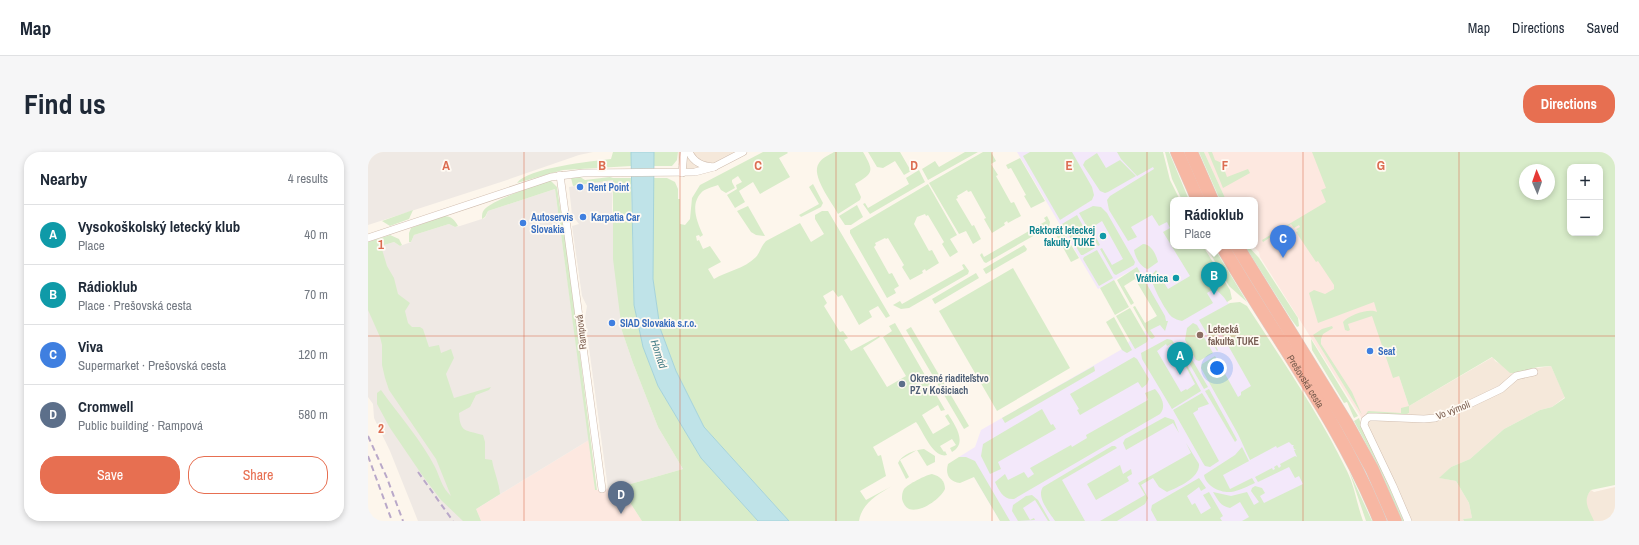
<!DOCTYPE html>
<meta charset="utf-8">
<style>
:root{--surface:#fff;--page:#f6f6f7;--text:#1f2937;--muted:#747a83;--line:#e0e1e3;--accent:#e76f51}
body{margin:0;font-family:"Archivo Narrow",sans-serif;background:var(--page);color:var(--text)}
.controls{position:absolute;right:12px;top:12px;display:grid;overflow:hidden;border-radius:8px;box-shadow:0 2px 6px #0003}
.controls button{width:36px;height:36px;display:grid;place-items:center;padding:0;border:0;border-bottom:1px solid var(--line);background:var(--surface);color:var(--text);font:20px sans-serif}
.compass{position:absolute;left:1151px;top:12px;width:36px;height:36px;border-radius:50%;background:var(--surface);box-shadow:0 2px 6px #0003;rotate:358deg}
.you{position:absolute;left:849px;top:216px;width:14px;height:14px;margin:-10px;border:3px solid #fff;border-radius:50%;background:#1a73e8;box-shadow:0 0 0 6px #1a73e833}
.badge{display:grid;place-items:center;width:26px;height:26px;border-radius:50%;background:var(--accent);color:#fff;font-size:13px;font-weight:700}
.pin{position:absolute;translate:-50% -33px;filter:drop-shadow(0 1px 2px #0008)}
.pin::after{content:'';position:absolute;top:21px;width:14px;height:12px;background:inherit;clip-path:polygon(0 0,100% 0,50% 100%)}
.popup{position:absolute;left:802px;top:45px;width:88px;height:52px;box-sizing:border-box;display:grid;place-content:center;border-radius:8px;background:var(--surface);filter:drop-shadow(0 1px 3px #0005);font-size:13px;white-space:nowrap;color:var(--muted)}
.popup b{font-size:15px;color:var(--text)}
.popup::after{content:'';position:absolute;left:50%;top:100%;margin-left:-8px;border:8px solid transparent;border-top-color:var(--surface)}
.list{margin:0;padding:0;list-style:none}
h2{display:flex;justify-content:space-between;align-items:center;height:52px;margin:0;padding:0 16px;font-size:17px}
h2 small{font-size:13px;font-weight:400;color:var(--muted)}
.list li{display:grid;grid-template-columns:26px 1fr auto;gap:12px;align-items:center;box-sizing:border-box;height:60px;padding:0 16px;border-top:1px solid var(--line)}
.list b{display:block;font-size:15px;white-space:nowrap}
.list p{margin:0;font-size:13px;white-space:nowrap;color:var(--muted)}
.list em{font-size:13px;font-style:normal;color:var(--muted)}
.actions{display:flex;gap:8px;padding:12px 16px}
.actions a{flex:1;padding:9px 0;border:1px solid var(--accent);border-radius:16px;text-align:center;font-size:14px;color:var(--accent)}
.actions .main{background:var(--accent);color:#fff}
.map{position:relative;flex:none;width:1247px;height:369px;overflow:hidden;border-radius:16px}
header{display:flex;align-items:center;gap:24px;box-sizing:border-box;height:56px;padding:0 20px;background:var(--surface);border-bottom:1px solid var(--line)}
header strong{font-size:19px}
nav{display:flex;gap:22px;margin-inline-start:auto;font-size:14px}
.intro{display:flex;align-items:center;justify-content:space-between;box-sizing:border-box;height:96px;padding:0 24px}
h1{margin:0;font-size:28px}
.button{padding:10px 18px;border-radius:16px;background:var(--accent);color:#fff;font-size:14px;font-weight:700}
main{display:flex;gap:24px;padding:0 24px}
aside{flex:1;background:var(--surface);border-radius:16px;box-shadow:0 2px 6px #0003}
.map>svg:first-child{display:block}
.residential{fill:#f5e8da}
.commercial{fill:#fde8e0}
.industrial{fill:#efe9e4}
.education{fill:#f3e8fa}
.green{fill:#d8ecc9;fill-rule:evenodd}
.water{fill:#bfe3e8;stroke:#a5d3da}
.lines{fill:none;stroke-linecap:round;stroke-linejoin:round}
.street-casing{stroke:#d1beb0;stroke-width:8}
.highway-casing{stroke:#dad1cd;stroke-width:14}
.street{stroke:#fff;stroke-width:7}
.highway{stroke:#f7b7a3;stroke-width:13}
.rail{stroke:#b9a8c9;stroke-width:2;stroke-dasharray:6 4;stroke-linecap:butt}
.grid{fill:none;stroke:#dc6d51;stroke-width:1;stroke-opacity:0.55}
.shop-dot{fill:#3f7fe0;stroke:#fffaf3;stroke-width:1.5}
.culture-dot{fill:#0f9aa8;stroke:#fffaf3;stroke-width:1.5}
.education-dot{fill:#8d6e63;stroke:#fffaf3;stroke-width:1.5}
.service-dot{fill:#5c6f8a;stroke:#fffaf3;stroke-width:1.5}
.labels{text-anchor:middle;dominant-baseline:central;stroke-width:3.5;stroke-linejoin:round;paint-order:stroke}
.shop-label{font-size:10px;font-weight:bold;fill:#366cbe;stroke:#fffaf3;text-anchor:start}
.culture-label{font-size:10px;font-weight:bold;fill:#0d838f;stroke:#fffaf3;text-anchor:end}
.education-label{font-size:10px;font-weight:bold;fill:#785e54;stroke:#fffaf3;text-anchor:start}
.street-label{font-size:10px;fill:#7a5c4d;stroke:#fffaf3}
.service-label{font-size:10px;font-weight:bold;fill:#4e5e75;stroke:#fffaf3;text-anchor:start}
.water-label{font-size:11px;font-style:italic;fill:#437c86;stroke:#fffaf3}
.grid-label{font-size:13px;text-anchor:middle;font-weight:bold;fill:#dc6d51;stroke:#fffaf3;stroke-width:3.5;stroke-linejoin:round;paint-order:stroke}
</style>
<header>
<strong>Map</strong>
<nav><a>Map</a><a>Directions</a><a>Saved</a></nav>
</header>
<div class="intro"><h1>Find us</h1><a class="button">Directions</a></div>
<main>
<aside>
<h2>Nearby<small>4 results</small></h2>
<ul class="list">
<li><span class="badge" style="background:#0f9aa8">A</span><div><b>Vysokoškolský letecký klub</b><p>Place</p></div><em>40 m</em></li>
<li><span class="badge" style="background:#0f9aa8">B</span><div><b>Rádioklub</b><p>Place · Prešovská cesta</p></div><em>70 m</em></li>
<li><span class="badge" style="background:#3f7fe0">C</span><div><b>Viva</b><p>Supermarket · Prešovská cesta</p></div><em>120 m</em></li>
<li><span class="badge" style="background:#5c6f8a">D</span><div><b>Cromwell</b><p>Public building · Rampová</p></div><em>580 m</em></li>
</ul>
<div class="actions"><a class="main">Save</a><a>Share</a></div>
</aside>
<div class="map">
<svg width="1247" height="369" viewBox="0 0 1247 369">
<rect width="100%" height="100%" fill="#fdf6ec"/>
<g class="residential">
<path d="M310,0h65l-15,9 -46,12v-8h-4z"/>
<path d="M1125,205l2,4 21,12 9,-3 26,-4 14,31 -13,10 -12,3 -36,19 -34,30 -19,8 -11,11 16,3 13,22 3,15 -9,1 1,2h-56l-44,-99 45,-16z"/>
<path d="M1247,335v34h-46l22,-31 3,2z"/>
</g>
<g class="commercial">
<path d="M836,0h110l60,149 35,105v12l-33,-1 -12,5 -104,-165 -1,-5 -6,-6h2v-46h-29z"/>
<path d="M221,288l6,50 25,-3 22,34h-161l-5,-12z"/>
</g>
<g class="industrial">
<path d="M0,0h225l-14,3 -78,27 -133,43z"/>
<path d="M245,28l-1,28 10,123 11,32 25,64 25,42 -63,18 -12,2 -23,-171 2,-12 -5,-10 -10,-70 7,-2 -7,-9 -3,-28z"/>
<path d="M187,37l34,251 -113,69 5,12h-63l-28,-70 -16,-33 -1,-14 -5,-7v-152l13,1 13,-4 6,4 11,-4 3,-7 35,-11 6,3 5,-1 25,-8 3,-7z"/>
</g>
<path class="education" d="M649,0h136l20,48v46l51,50 5,8 71,85 38,65 -69,67h-269l-26,-44 -15,-20 16,-10 6,-17 143,-82 8,-10 32,-17 -30,-52 -36,20z"/>
<g class="green">
<path d="M245,0h18v14l-68,4 -46,13c10,-15 75,-22 94,-24z"/>
<path d="M286,0h24l-1,8 -5,6h-18z"/>
<path d="M395,0h24l1,1 -9,5 11,19 -30,17 -7,-12 -14,9 6,11 -10,6 -8,-13 10,-6 -1,-4 6,-3 -4,-6 -6,4v2l3,6 -9,5 -5,-3 -3,-5c-5,2 -14,4 -17,8 -11,12 -4,29 2,42l-3,2 -1,-2 -3,1 1,5 2,-1 4,9 7,-3 11,16 -13,7 6,10c13,-8 30,-10 42,-22 4,-4 5,-11 10,-16l34,-18 11,19 13,-8 -9,-15v-4l7,-4h6l62,105 -4,2 -8,-12 -9,5 3,6 -13,8 -17,-30 -4,2 -5,-7 -10,6 4,7 -3,3 16,26 3,-1 5,7 -4,2 7,11 28,-15 1,1 -17,11 24,39 19,-11 -23,-39 9,-6 -3,-5 6,-3 50,87 -4,1 -3,-6 -16,10 11,19 17,-10 -5,-8 3,-2c7,11 20,29 4,38l-2,-4 6,-3 -4,-6 -12,7 4,6 1,-1 2,4c-14,4 -24,-24 -31,-33l-43,25 5,9 3,-1 5,21 -26,15 6,9 26,-14c-15,9 -30,17 -33,35h-70l-85,-94 -28,-56 -16,-43 -7,-49v-101h14l8,4 3,7v10h2v25l5,1 5,-6 2,-21 8,-13z"/>
<path d="M466,0h29c11,19 11,21 -8,32l6,13 -1,3 -22,14c-6,-12 -28,-39 -19,-51 3,-5 10,-8 15,-11z"/>
<path d="M500,0h32l11,19 -7,4 -9,-14 -12,7 -6,-1z"/>
<path d="M597,0h13l-50,28 -6,-11 13,-8 4,6z"/>
<path d="M615,0h8l5,9 -5,3 7,11 -2,1 15,27 3,-1 7,14 -13,7 -1,-2 -3,2 1,2 -13,8 -8,-14 2,-1 -15,-27 -3,1 -1,-2 -10,6 1,2 -2,1 16,27 2,-1 7,14 -8,5 -7,-13 -7,3 -30,-51z"/>
<path d="M662,0h42l20,35 2,8 -2,5 -32,20 -37,-64z"/>
<path d="M749,0h46l7,28 10,20h-7v46h30l27,44 2,9 -5,3c-3,-6 -8,-9 -12,-14l-8,5 6,10 -31,18c-4,-1 -7,-2 -10,-4 -6,-5 -21,-33 -21,-41l5,-6 12,19 22,-13 -27,-44 7,-4 -3,-6 -8,4 -7,-11 -21,12 6,10 -9,4 -19,-31 -2,-10 3,-4 44,-27 -1,-2 -16,9 -16,-17z"/>
<path d="M797,0h4l20,48h-7l-10,-21z"/>
<path d="M831,0h5l22,48h-6z"/>
<path d="M840,0h4l3,8 7,3 5,14 21,-8 2,4 -27,15z"/>
<path d="M944,0h303v333l-24,5c-9,11 -2,19 3,31h-130l-1,-2 9,-1 -3,-15 -13,-22 -17,-3 12,-11 19,-8 34,-30 36,-19 12,-3 13,-9 -14,-32 -13,1 -22,6h-6l-18,-16 -83,49v7l-2,1h-41l2,-3 33,2v-5l8,-2 -10,-30 -6,2 -21,-62 -24,8 2,6 -2,1 -3,-1 -2,-8c6,-7 26,-14 34,-10l-3,-10 -56,21 -9,-30 5,-3 11,4 9,-5v-4l-16,-24 -2,1 -20,-30 2,-1 -2,-2 4,-2 -1,-2 -5,3 -3,-4 -28,18 -1,-2 64,-38 -5,-12 5,-2zM1202,15h30v66h-30zM1157,18h24v24h-24z"/>
<path d="M729,1l9,15 14,-8 16,16 -28,16 -3,1 -5,-2 -17,-26 2,-4z"/>
<path d="M652,6l25,43 -14,7 -7,-12 2,-1 -15,-27 -3,1 -2,-4z"/>
<path d="M551,18l6,12 -55,32 -7,-10 2,-1 3,5 41,-24 -3,-6z"/>
<path d="M212,25l5,3 25,-3 3,1h18l3,127 9,42 15,39 43,72 57,63h-116l-22,-34 63,-18 -25,-42 -25,-64 -11,-32 -9,-72v-79l-40,6 -2,-8z"/>
<path d="M182,28l7,7 6,40 1,1 33,262h-2l-40,-301 -67,22 -3,6 -3,2c0,-4 0,-7 2,-9 8,-10 53,-25 66,-30z"/>
<path d="M445,32l10,19 -2,4 -20,10 -2,-2 20,-11 -10,-17z"/>
<path d="M560,32l29,51 -7,4 8,13 -8,5 -8,-13 2,-2 -16,-27 -2,1 -1,-2 -8,3 -3,7 15,27 3,-1 7,13 -13,8 -1,-2 -3,2 1,2 -13,7 -8,-13 2,-2 -16,-27 -2,1 -1,-1 -10,5 1,2 -2,2 15,27 3,-1 7,13 -5,3 2,4 -9,5 -37,-65v-3z"/>
<path d="M489,53l6,12 -12,8h-6l-6,-9z"/>
<path d="M380,54l17,30 -9,-1 -5,-3 -14,-21z"/>
<path d="M725,54l8,1 6,6 28,49 -1,3 -18,10 -2,-1 -14,-25 2,-1 10,17 11,-6 -21,-38 -11,7 9,17 -2,1 -19,-33z"/>
<path d="M45,58l-4,9 -19,7 -8,-5z"/>
<path d="M709,63l18,33 -12,7h-2l-19,-31z"/>
<path d="M76,64c7,0 11,4 14,10l-3,1 -6,-3 -35,11 -3,7h-2v-9l2,-5z"/>
<path d="M679,64l3,6 -1,5 -63,36 -2,-1 -4,-7 2,-2 2,4 62,-36 -2,-3z"/>
<path d="M691,73l20,33 -8,4 -17,-31 1,-3z"/>
<path d="M22,83l9,4 3,6 -2,1 -6,-4 -13,4 6,20 7,12 4,16 12,9 -5,8 3,12 4,4h8l3,2 6,18 10,-2 2,8 10,-4 3,9 -8,16 8,24 37,-11 -2,3 -13,5 -6,12 -11,6c1,20 7,17 24,22l2,7v17l7,1c2,12 7,22 8,34l-24,15 5,12h-18l-22,-21 -19,-25 -32,-47 -13,-24v-11l4,-3c17,24 41,51 54,77 5,10 7,21 16,29l-15,-37 -47,-69 -4,-12 -3,-13v-20l-2,-8 -12,-27v-68z"/>
<path d="M775,92c8,0 13,10 15,18l-10,7c-7,-1 -13,-12 -14,-19z"/>
<path d="M656,93l3,4 -1,2 -40,23 -3,-5z"/>
<path d="M838,94h7l34,56 -18,-16z"/>
<path d="M877,94h3l11,12 39,60 1,8 -2,1 -6,-8z"/>
<path d="M729,98l16,28 -14,8 -16,-27 1,-2z"/>
<path d="M596,112l5,7 -1,3 -59,34 -8,1 -8,-4 7,-4 2,3 62,-35 -2,-4z"/>
<path d="M769,115l28,49 1,5h2l-3,10 -5,-6 -10,5 5,7 -3,2 -2,-1 -17,-31 2,-1 10,17 12,-7 -22,-37 -11,7 10,17 -3,2 -14,-25z"/>
<path d="M645,116l57,100 -73,43 -58,-100z"/>
<path d="M608,121l3,5 -44,26 -3,-5z"/>
<path d="M746,128l15,27 -14,8 -15,-27z"/>
<path d="M872,150l7,4c35,54 72,107 100,165 8,16 10,34 16,50h-121l7,-4 -9,-15 -10,6c-10,-2 -12,-8 -17,-16l18,4 16,-4 7,13 5,-3 -8,-11 1,-3 3,-2 7,2 3,5 -5,3 4,7 39,-19 -4,-8 -4,2 -6,-11 -31,15 -3,-5 17,-9 1,2 2,-1 -1,-2 3,-2 2,3 2,-2 -1,-2 15,-8 2,1 -3,-7 2,-1h-2l-1,-3 1,-1h-2l-3,-3 -12,6 -1,-2 -26,14 -12,-26 -37,-66 1,-4 13,-8 23,41 3,-2v-3l10,-6 -30,-53 -10,5 7,12 -1,1 -18,-31 31,-17z"/>
<path d="M762,156l18,31 -1,3 -12,7 -19,-33z"/>
<path d="M746,165l18,33 -5,3 -2,-1 -3,-2 -16,-28z"/>
<path d="M825,171l4,2 16,28 -14,8 -3,-1 -11,-20 2,-12z"/>
<path d="M964,174l1,2 -10,6 -2,5v5l31,48 10,23 -49,-80 9,-6z"/>
<path d="M543,175l58,99 -5,3 -58,-99z"/>
<path d="M799,187l5,1 10,17 -1,1 -9,-15 -5,3 -1,-2 -9,7 24,41 5,-3 1,1 8,-6 -10,-19h2l14,26 -29,18 -30,-50 -1,-6z"/>
<path d="M943,187l47,77 -4,2 -7,-16 -3,1 -32,-53z"/>
<path d="M815,192l25,43 -4,2 -23,-40z"/>
<path d="M766,205l3,2 12,20 -2,5 -5,4 -4,-6 -58,33 -3,-5 2,-1 -9,-15z"/>
<path d="M726,214l1,5 -90,52 -3,-5z"/>
<path d="M787,237c6,7 12,17 5,25l-146,85c-11,1 -15,-9 -19,-17l10,-8 3,6 16,-8 4,6 6,-4 -4,-6 41,-23 1,2 15,-9 -1,-3 62,-35 -3,-7z"/>
<path d="M841,237l26,47 2,4 -2,2 -30,-51z"/>
<path d="M834,241l7,11 -11,4v2l-5,3 26,48 -9,6 -5,-1 -2,-3 -30,-53z"/>
<path d="M674,257l9,16 2,-1 3,5 -58,33 3,7 -11,5 -9,-18 2,-12z"/>
<path d="M797,265l9,3 5,13 -6,-10 -47,27 -3,-7 2,-4z"/>
<path d="M991,266l4,12 17,35 24,56h-2l-23,-53 -25,-47z"/>
<path d="M818,291l13,21c1,14 -21,23 -32,28l-8,-5 -6,-9 -12,7 7,13 -3,6 -28,17h-17l45,-26 -7,-12 53,-30z"/>
<path d="M744,294h3l2,2 -55,32 23,41h-30c-6,-9 -19,-24 -12,-34z"/>
<path d="M874,295l7,14 -26,14 7,14 22,-11 3,5c-7,3 -16,8 -24,9 -11,1 -25,-6 -27,-17l31,-20z"/>
<path d="M556,297l11,7v6l-8,4 -10,-16 -17,10 9,17 -3,2 -8,-16c4,-9 17,-13 26,-14z"/>
<path d="M591,305h7l9,4 35,60h-10l-26,-44 -14,6c-11,-1 -15,-9 -12,-19z"/>
<path d="M752,313l3,9 8,-5 1,5 -5,3 2,4 -33,19 -9,-16z"/>
<path d="M981,319l23,50h-6z"/>
<path d="M564,322c8,2 13,7 13,15 -5,10 -24,24 -36,20 -4,-2 -6,-6 -7,-10 0,-3 0,-7 2,-10 4,-5 22,-14 28,-15z"/>
<path d="M831,326l7,10 -5,3 -2,-4 -12,9 5,9 3,-2 6,11 10,-6 -8,-13 6,-3 14,24 -3,2 2,3h-65l-6,-11 1,-5z"/>
<path d="M664,343l6,5 12,21h-2l-13,-21 -12,8 7,12 4,-2 1,2 -17,1 -6,-10 1,-6 13,-9z"/>
</g>
<path class="water" d="M263,0h23l-1,127 7,49 16,43 28,56 85,94h-31l-57,-63 -43,-72 -15,-39 -9,-42z"/>
<g class="lines">
<defs>
<g id="street">
<path d="M321,0c5,11 14,14 25,15"/>
<path d="M314,21l2,-21"/>
<path d="M192,23l42,314"/>
<path d="M0,86l183,-61 32,-4 112,-1 19,-5 29,-15"/>
<path d="M1040,369l-15,-35 -29,-61 1,-5 4,-3h7l48,2 11,-1 22,-8 44,-21 15,-13 18,-4"/>
</g>
<g id="highway">
<path d="M809,0l21,48"/>
<path d="M823,0l21,48"/>
<path id="s1" d="M854,94c53,92 118,176 158,275"/>
<path d="M869,94l110,178 25,45 23,52"/>
</g>
</defs>
<use href="#street" class="street-casing"/>
<use href="#highway" class="highway-casing"/>
<use href="#street" class="street"/>
<use href="#highway" class="highway"/>
<g class="rail">
<path d="M0,284l19,42 16,43"/>
<path d="M0,304l24,65"/>
<path d="M50,320l35,49"/>
</g>
</g>
<path class="grid" d="M156,0v369M312,0v369M468,0v369M624,0v369M779,0v369M935,0v369M1091,0v369M0,184h1247"/>
<g class="shop-dot">
<circle cx="212" cy="35" r="4"/>
<circle cx="215" cy="65" r="4"/>
<circle cx="155" cy="71" r="4"/>
<circle cx="244" cy="171" r="4"/>
<circle cx="1002" cy="199" r="4"/>
</g>
<g class="culture-dot">
<circle cx="735" cy="84" r="4"/>
<circle cx="808" cy="126" r="4"/>
</g>
<circle class="education-dot" cx="832" cy="183" r="4"/>
<circle class="service-dot" cx="534" cy="232" r="4"/>
<g class="labels">
<g class="shop-label">
<text x="220" y="35">Rent Point</text>
<text x="163" y="65">Autoservis<tspan x="163" dy="12">Slovakia</tspan></text>
<text x="223" y="65">Karpatia Car</text>
<text x="252" y="171">SIAD Slovakia s.r.o.</text>
<text x="1010" y="199">Seat</text>
</g>
<g class="culture-label">
<text x="727" y="78">Rektorát leteckej<tspan x="727" dy="12">fakulty TUKE</tspan></text>
<text x="800" y="126">Vrátnica</text>
</g>
<g class="education-label">
<text x="840" y="177">Letecká<tspan x="840" dy="12">fakulta TUKE</tspan></text>
</g>
<g class="street-label">
<text transform="translate(213 180) rotate(-97)">Rampová</text>
<text stroke="none"><textPath href="#s1" startOffset="159">Prešovská cesta</textPath></text>
<text transform="translate(1085 258) rotate(-21)">Vo výmoli</text>
</g>
<g class="service-label">
<text x="542" y="226">Okresné riaditeľstvo<tspan x="542" dy="12">PZ v Košiciach</tspan></text>
</g>
<g class="water-label">
<text transform="translate(291 202) rotate(72)">Hornád</text>
</g>
</g>
<g class="grid-label">
<text x="78" y="18">A</text>
<text x="234" y="18">B</text>
<text x="390" y="18">C</text>
<text x="546" y="18">D</text>
<text x="701" y="18">E</text>
<text x="857" y="18">F</text>
<text x="1013" y="18">G</text>
<text x="13" y="97">1</text>
<text x="13" y="281">2</text>
</g>
</svg>
<div class="controls">
<button>+</button>
<button>−</button>
</div>
<svg class="compass" viewBox="-18 -18 36 36"><path d="M0-13l5 13h-10z" fill="#e53935"/><path d="M0 13l5-13h-10z" fill="#747a83"/></svg>
<div class="you"></div>
<div class="pin badge" style="left:812px;top:223px;background:#0f9aa8">A</div>
<div class="pin badge" style="left:846px;top:143px;background:#0f9aa8">B</div>
<div class="popup"><b>Rádioklub</b>Place</div>
<div class="pin badge" style="left:915px;top:106px;background:#3f7fe0">C</div>
<div class="pin badge" style="left:253px;top:362px;background:#5c6f8a">D</div>
</div>
</main>
